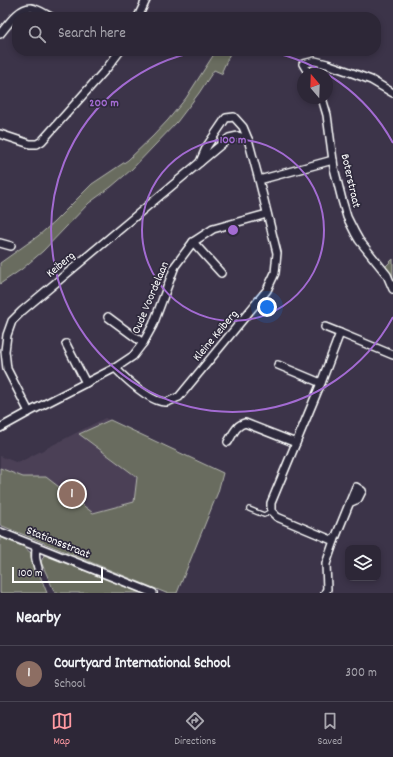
<!DOCTYPE html>
<style>
:root{--surface:#2d2737;--page:#393342;--text:#f1f3f6;--muted:#a7a5ad;--line:#484452;--accent:#ff9aa2}
body{margin:0;font-family:Dekko,sans-serif;background:var(--page);color:var(--text)}
.controls{position:absolute;right:12px;bottom:12px;display:grid;overflow:hidden;border-radius:8px;box-shadow:0 2px 6px #0003}
.controls button{width:36px;height:36px;display:grid;place-items:center;padding:0;border:0;border-bottom:1px solid var(--line);background:var(--surface);color:var(--text);font:20px sans-serif}
.compass{position:absolute;left:297px;top:68px;width:36px;height:36px;border-radius:50%;background:var(--surface);box-shadow:0 2px 6px #0003;rotate:341deg}
.scale{position:absolute;left:12px;bottom:10px;width:91px;box-sizing:border-box;padding-left:4px;border:2px solid #fff;border-top:0;font-size:11px;line-height:14px;white-space:nowrap;color:#fff;-webkit-text-stroke:3px #2f2a3d;paint-order:stroke}
.you{position:absolute;left:267px;top:307px;width:14px;height:14px;margin:-10px;border:3px solid #fff;border-radius:50%;background:#1a73e8;box-shadow:0 0 0 6px #1a73e833}
.badge{display:grid;place-items:center;width:26px;height:26px;border-radius:50%;background:var(--accent);color:#fff;font-size:13px;font-weight:700}
.pin{position:absolute;translate:-50% -50%;border:2px solid #fff;box-shadow:0 1px 4px #0006}
.list{margin:0;padding:0;list-style:none}
h2{display:flex;justify-content:space-between;align-items:center;height:52px;margin:0;padding:0 16px;font-size:17px}
h2 small{font-size:13px;font-weight:400;color:var(--muted)}
.list li{display:grid;grid-template-columns:26px 1fr auto;gap:12px;align-items:center;box-sizing:border-box;height:56px;padding:0 16px;border-top:1px solid var(--line)}
.list b{display:block;font-size:15px;white-space:nowrap}
.list p{margin:0;font-size:13px;white-space:nowrap;color:var(--muted)}
.list em{font-size:13px;font-style:normal;color:var(--muted)}
.icon{flex:none;width:22px;height:22px;fill:none;stroke:currentColor;stroke-width:2;stroke-linecap:round;stroke-linejoin:round}
.map{position:relative;flex:none;width:393px;height:593px;overflow:hidden}
.search{position:absolute;background:var(--surface);box-shadow:0 2px 6px #0003;left:12px;right:12px;top:12px;height:44px;display:flex;align-items:center;gap:10px;box-sizing:border-box;padding:0 14px;border-radius:16px;color:var(--muted);font-size:15px}
.sheet{height:108px;background:var(--surface)}
nav{display:flex;justify-content:space-around;align-items:center;box-sizing:border-box;height:56px;border-top:1px solid var(--line);background:var(--surface);font-size:11px;color:var(--muted)}
nav a{display:grid;justify-items:center;gap:2px}
nav .on{color:var(--accent)}
.map>svg:first-child{display:block}
.built{fill:#4c4157}
.green{fill:#696c5f;stroke:#b4b6af}
.lines{fill:none;stroke-linecap:round;stroke-linejoin:round}
.lane-casing{stroke:#fff;stroke-width:6}
.street-casing{stroke:#fff;stroke-width:10}
.lane{stroke:#2f2a3d;stroke-width:3.5}
.street{stroke:#2f2a3d;stroke-width:7}
.ring{fill:none;stroke:#a36bd2;stroke-width:2}
.labels{text-anchor:middle;dominant-baseline:central;stroke-width:3.5;stroke-linejoin:round;paint-order:stroke}
.street-label{font-size:12px;fill:#fff;stroke:#2f2a3d}
.centre{fill:#a36bd2;stroke:#2f2a3d;stroke-width:2}
.ring-label{font-size:12px;text-anchor:middle;font-weight:bold;fill:#a36bd2;stroke:#2f2a3d;stroke-width:3.5;stroke-linejoin:round;paint-order:stroke}
</style>
<div class="map">
<svg width="393" height="593" viewBox="0 0 393 593">
<rect width="100%" height="100%" fill="#3c3449"/>
<filter id="ink" filterUnits="userSpaceOnUse"><feTurbulence type="fractalNoise" baseFrequency=".025" numOctaves="2"/><feDisplacementMap in="SourceGraphic" scale="8" xChannelSelector="R" yChannelSelector="G"/><feConvolveMatrix kernelMatrix="1 2 1 2 8 2 1 2 1" color-interpolation-filters="sRGB"/></filter>
<g filter="url(#ink)">
<path class="built" d="M105,418l18,10 42,18 -52,125 -113,-46v-69l18,7z"/>
<g class="green">
<path d="M216,51h15l-8,18 -1,2 1,3 -9,-4 -15,23 -22,29 -46,48 -20,17 -22,16 -46,48 -21,18 -22,15v-21l38,-27 15,-13 39,-39 36,-24 25,-24 15,-16 18,-22z"/>
<path d="M393,259v23l-8,-15z"/>
<path d="M110,420l113,53 -5,19 -41,101h-11l-166,-68v-57l23,9h23l47,36 41,-11 3,-25 -58,-43z"/>
<path d="M0,537l24,10 7,6 16,40h-47z"/>
<path d="M44,555l97,38h-86l-14,-31z"/>
</g>
<g class="lines">
<defs>
<path id="lane" d="M249,509l15,6 7,-4"/>
<g id="street">
<path d="M138,17l8,-17"/>
<path d="M0,34c7,-8 19,-27 31,-26 7,1 14,6 20,9"/>
<path d="M309,74l-6,-10 12,-3 12,3 20,7 24,9 22,13"/>
<path d="M322,98l5,17 7,53 8,32 5,17 8,16 4,7 28,35 6,14"/>
<path d="M0,134l30,10h7l5,-3 65,-73 13,-17"/>
<path d="M200,162l7,-16 19,-28 8,-1 9,10 5,12"/>
<path d="M259,180l74,-20"/>
<path d="M193,242l28,31"/>
<path d="M0,243l11,3"/>
<path d="M108,317l35,26"/>
<path d="M325,327l15,6"/>
<path d="M66,344l20,39"/>
<path d="M278,365l43,18"/>
<path d="M29,412l-22,-43 -2,-18 2,-16 5,-14 10,-10 207,-173 9,-2 10,3 11,41 18,73 -2,20 -8,17 -88,107c-4,1 -8,4 -12,5 -15,2 -42,-24 -52,-34"/>
<path d="M0,428l29,-16 86,-44 18,-12 10,-13 10,-18 22,-59 18,-24 20,-13 54,-15"/>
<path d="M228,442c5,-8 8,-17 17,-19l51,20"/>
<path d="M0,532l153,61"/>
<path d="M334,541l-57,-24 -6,-6v-8l50,-120 19,-50 53,22"/>
<path d="M37,547c-3,7 -1,14 1,21"/>
<path d="M325,593l2,-4 -1,-25 8,-23 22,-54 6,4 -4,8 -9,4"/>
</g>
</defs>
<use href="#lane" class="lane-casing"/>
<use href="#street" class="street-casing"/>
<use href="#lane" class="lane"/>
<use href="#street" class="street"/>
</g>
</g>
<g class="ring">
<circle cx="233" cy="230" r="91"/>
<path d="M393 317A182 182 0 1 1 200 51M266 51A182 182 0 0 1 393 143"/>
</g>
<g class="labels">
<g class="street-label">
<text transform="translate(350 181) rotate(77)">Boterstraat</text>
<text transform="translate(61 265) rotate(-40)">Keiberg</text>
<text transform="translate(151 298) rotate(-67)">Oude Voordelaan</text>
<text transform="translate(216 336) rotate(-50)">Kleine Keiberg</text>
<text transform="translate(58 543) rotate(22)">Stationsstraat</text>
</g>
</g>
<circle cx="233" cy="230" r="6" class="centre"/>
<g class="ring-label">
<text x="104" y="106">200 m</text>
<text x="233" y="143">100 m</text>
</g>
</svg>
<div class="controls">
<button><svg class="icon" aria-label="layers" viewBox="0 0 24 24"><path d="M12 4l9 5-9 5-9-5zM3 14l9 5 9-5"/></svg></button>
</div>
<svg class="compass" viewBox="-18 -18 36 36"><path d="M0-13l5 13h-10z" fill="#e53935"/><path d="M0 13l5-13h-10z" fill="#a7a5ad"/></svg>
<div class="scale">100 m</div>
<div class="you"></div>
<div class="pin badge" style="left:72px;top:494px;background:#8d6e63">1</div>
<div class="search"><svg class="icon" aria-label="search" viewBox="0 0 24 24"><circle cx="10" cy="10" r="6"/><path d="M15 15l6 6"/></svg>Search here</div>
</div>
<section class="sheet">
<h2>Nearby<small></small></h2>
<ul class="list">
<li><span class="badge" style="background:#8d6e63">1</span><div><b>Courtyard International School</b><p>School</p></div><em>300 m</em></li>
</ul>
</section>
<nav>
<a class="on"><svg class="icon" aria-label="map" viewBox="0 0 24 24"><path d="M3 6l6-2 6 2 6-2v14l-6 2-6-2-6 2zM9 4v14M15 6v14"/></svg>Map</a>
<a><svg class="icon" aria-label="directions" viewBox="0 0 24 24"><path d="M12 3l9 9-9 9-9-9zM9 14v-3h6M13 9l2 2-2 2"/></svg>Directions</a>
<a><svg class="icon" aria-label="saved" viewBox="0 0 24 24"><path d="M7 4h10v16l-5-4-5 4z"/></svg>Saved</a>
</nav>
